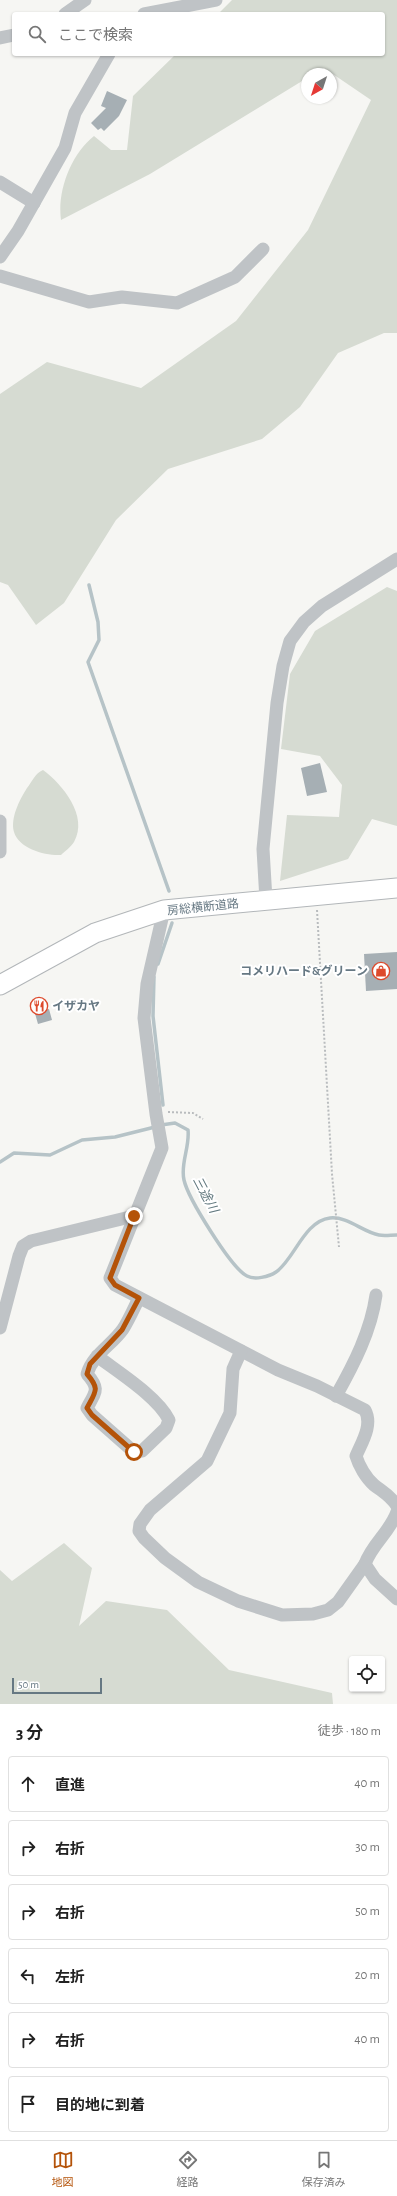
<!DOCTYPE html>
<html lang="ja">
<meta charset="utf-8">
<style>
:root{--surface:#fff;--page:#f6f6f6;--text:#222;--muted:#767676;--line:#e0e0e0;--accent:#b45309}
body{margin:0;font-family:"Alegreya Sans","Noto Sans JP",sans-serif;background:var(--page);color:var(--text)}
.controls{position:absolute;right:12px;bottom:12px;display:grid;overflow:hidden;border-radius:4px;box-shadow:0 1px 3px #0004}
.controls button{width:36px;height:36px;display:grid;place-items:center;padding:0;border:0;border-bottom:1px solid var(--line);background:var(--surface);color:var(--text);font:20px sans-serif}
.compass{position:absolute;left:301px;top:68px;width:36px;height:36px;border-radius:50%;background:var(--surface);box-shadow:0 1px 3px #0004;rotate:219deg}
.scale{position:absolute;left:12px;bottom:10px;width:90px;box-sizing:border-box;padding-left:4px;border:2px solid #667883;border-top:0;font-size:11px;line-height:14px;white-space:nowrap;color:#667883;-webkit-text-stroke:3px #fff;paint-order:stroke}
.stop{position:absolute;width:12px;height:12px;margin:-9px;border:3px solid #b45309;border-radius:50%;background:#fff}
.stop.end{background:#b45309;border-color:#fff;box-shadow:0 1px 4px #0008}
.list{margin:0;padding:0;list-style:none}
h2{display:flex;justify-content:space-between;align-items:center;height:52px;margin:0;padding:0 16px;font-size:17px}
h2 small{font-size:13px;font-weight:400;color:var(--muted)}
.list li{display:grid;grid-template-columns:26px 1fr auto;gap:12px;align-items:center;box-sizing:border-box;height:56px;margin:0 8px 8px;padding:0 8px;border:1px solid var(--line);border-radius:4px}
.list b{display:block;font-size:15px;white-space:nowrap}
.list em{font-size:13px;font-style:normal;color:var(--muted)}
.icon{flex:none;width:22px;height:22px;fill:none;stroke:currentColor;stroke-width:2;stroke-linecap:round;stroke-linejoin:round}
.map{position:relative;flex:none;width:397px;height:1704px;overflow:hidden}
.search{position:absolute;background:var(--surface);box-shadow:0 1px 3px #0004;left:12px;right:12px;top:12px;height:44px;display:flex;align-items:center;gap:10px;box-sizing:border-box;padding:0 14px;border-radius:4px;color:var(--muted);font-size:15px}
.sheet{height:436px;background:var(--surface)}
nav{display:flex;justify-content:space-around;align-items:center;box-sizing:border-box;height:56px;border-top:1px solid var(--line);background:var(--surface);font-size:11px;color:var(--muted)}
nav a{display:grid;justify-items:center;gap:2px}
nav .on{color:var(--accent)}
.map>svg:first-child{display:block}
.green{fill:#d6dbd2}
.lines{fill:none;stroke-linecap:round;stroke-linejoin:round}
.stream{stroke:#b6c3c7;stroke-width:3.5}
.building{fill:#a6afb4}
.highway-casing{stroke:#b2b6b9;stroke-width:21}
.path{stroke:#b9bcbe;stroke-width:2;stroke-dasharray:2 2;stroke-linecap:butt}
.minor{stroke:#bfc3c6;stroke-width:13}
.highway{stroke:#fff;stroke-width:19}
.route{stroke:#b45309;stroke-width:5}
.labels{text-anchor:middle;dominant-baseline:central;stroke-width:4;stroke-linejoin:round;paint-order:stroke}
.street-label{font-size:12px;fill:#667883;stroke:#fff}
.poi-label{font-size:12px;font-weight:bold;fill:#667883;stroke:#fff;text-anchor:end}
.water-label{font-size:13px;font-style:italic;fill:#62797f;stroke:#fff}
</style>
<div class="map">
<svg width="397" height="1704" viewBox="0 0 397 1704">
<rect width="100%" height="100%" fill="#f6f6f3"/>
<g class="green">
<path d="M232,0h165v333h-13l-46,20 -38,54 -38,32 -94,30 -52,51 -52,83 -28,22 -28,-40 -8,-3v-188l47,-32 94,26 95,-67 72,-91 63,-130 -47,-32 -11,6h-6v4l-157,96 -89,46c-4,-29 10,-66 33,-84l17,14h16l6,-54 43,-42h207v-40h-165z"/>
<path d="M387,587l10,4v235l-25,-7 -24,40 -68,22 7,-66 52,2 3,-32 -22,-29 -39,-7 9,-75 25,-43z"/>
<path d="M43,770c19,14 46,46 31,72 -3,5 -9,9 -13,13 -15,1 -42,-6 -47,-23 -4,-14 6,-33 13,-44 5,-6 8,-15 16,-18z"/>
<path d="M64,1543l28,25 -13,58 27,-25 61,9 62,60 103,23 1,11h-333v-134l12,11z"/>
</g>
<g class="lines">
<g class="stream">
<path d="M89,585l9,37 1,18 -11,22 81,229"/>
<path d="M158,964l14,-41"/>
<path d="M154,977l-1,39 10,89"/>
<path d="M161,1125l14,-2 13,7c2,17 -8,34 -4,50 4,18 47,88 63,96 7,4 22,1 29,-4 18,-12 28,-51 54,-54 17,-2 33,14 49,17 5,1 12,0 18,0"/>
<path d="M0,1162l14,-9 36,2 32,-15 33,-3 40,-10"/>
</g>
</g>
<g class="building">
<path d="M107,91l20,9 -8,16 -15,15 -3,-3 -3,2 -7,-7 15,-15 -5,-2z"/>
<path d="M320,763l7,29 -20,4 -6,-28z"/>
<path d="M397,952v37l-31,2 -2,-37z"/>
<path d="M43,1000l2,10 4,-1 3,11 -14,4 -6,-21z"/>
</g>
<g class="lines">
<defs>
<path id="highway" d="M0,985l95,-52 69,-23 233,-22"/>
</defs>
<use href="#highway" class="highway-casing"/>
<g class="path">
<path d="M317,910l15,264 7,73"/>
<path d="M168,1112l25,1 10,6"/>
</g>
<g class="minor">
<path d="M65,14l20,-14"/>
<path d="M144,14l72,-14"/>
<path d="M0,38l14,-3"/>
<path d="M0,182l34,21"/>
<path d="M0,257l18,-26 47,-83 10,-35 34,-59"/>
<path d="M0,276l89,26 33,-5 55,6 58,-26 28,-28"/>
<path d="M0,821v31"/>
<path d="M266,900l-3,-51 14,-146 6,-37 7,-25 14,-19 18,-16 75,-47"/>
<path d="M164,910l-17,74 -3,34 12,96 6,34 -52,130 5,7 163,85 39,16 48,24c8,15 -3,32 -9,46 3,10 10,22 18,29 9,7 17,11 23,21"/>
<path d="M0,1328l19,-72 4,-10 8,-5 103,-25"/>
<path d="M241,1351l-8,18 -3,44 -23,48 -57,49 -10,14 -1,7 5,7 21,20 33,24 40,19 44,14 31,-1 15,-4 10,-8 27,-38"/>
<path d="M97,1356c21,16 61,41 72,64l-3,8 -24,23 -8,1 -42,-37 -5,-7c9,-17 13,-19 0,-34 6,-20 25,-29 36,-45 6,-9 11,-21 16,-31"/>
<path d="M336,1396c18,-32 35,-65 40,-101"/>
<path d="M397,1512c-7,20 -25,32 -32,52l10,15 22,20"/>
</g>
<use href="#highway" class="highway"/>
</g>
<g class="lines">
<path class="route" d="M134,1452l-42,-37 -5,-7c9,-17 13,-19 0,-34l3,-10 32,-34 17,-32 -24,-13 -5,-7 24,-62"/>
</g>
<defs>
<symbol id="shop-ring" viewBox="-11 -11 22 22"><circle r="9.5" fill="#fff" stroke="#dd4a2c" stroke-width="1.5"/><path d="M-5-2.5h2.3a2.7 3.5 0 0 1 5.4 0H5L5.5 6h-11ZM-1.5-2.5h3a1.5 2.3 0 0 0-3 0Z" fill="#dd4a2c"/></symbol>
<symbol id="restaurant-ring" viewBox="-11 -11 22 22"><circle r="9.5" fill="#fff" stroke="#dd4a2c" stroke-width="1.5"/><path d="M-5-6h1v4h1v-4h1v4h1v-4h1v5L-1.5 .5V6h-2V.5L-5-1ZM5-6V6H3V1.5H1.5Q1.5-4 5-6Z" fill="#dd4a2c"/></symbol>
</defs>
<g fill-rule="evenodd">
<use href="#shop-ring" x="371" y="961" width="20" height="20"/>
<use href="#restaurant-ring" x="29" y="996" width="20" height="20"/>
</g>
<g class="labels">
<g class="street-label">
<text transform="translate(203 907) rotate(-6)">房総横断道路</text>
</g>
<g class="poi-label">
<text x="368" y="971">コメリハード&amp;グリーン</text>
<text x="52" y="1006" text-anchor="start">イザカヤ</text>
</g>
<g class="water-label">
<text transform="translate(205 1195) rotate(62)">三途川</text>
</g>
</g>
</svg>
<div class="controls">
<button><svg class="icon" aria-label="locate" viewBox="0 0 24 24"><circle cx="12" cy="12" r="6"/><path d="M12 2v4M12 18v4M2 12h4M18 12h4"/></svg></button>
</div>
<svg class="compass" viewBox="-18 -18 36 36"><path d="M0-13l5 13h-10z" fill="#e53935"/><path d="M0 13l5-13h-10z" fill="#767676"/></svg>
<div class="scale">50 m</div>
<div class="stop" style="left:134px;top:1452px"></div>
<div class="stop end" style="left:134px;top:1216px"></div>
<div class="search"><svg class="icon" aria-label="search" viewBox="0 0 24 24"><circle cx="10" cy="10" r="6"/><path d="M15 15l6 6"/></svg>ここで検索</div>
</div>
<section class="sheet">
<h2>3 分<small>徒歩 · 180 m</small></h2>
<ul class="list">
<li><svg class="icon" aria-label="ahead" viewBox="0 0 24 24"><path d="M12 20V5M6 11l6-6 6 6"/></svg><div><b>直進</b></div><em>40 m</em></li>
<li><svg class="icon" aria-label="right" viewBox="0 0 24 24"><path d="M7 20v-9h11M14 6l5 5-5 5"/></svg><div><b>右折</b></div><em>30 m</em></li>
<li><svg class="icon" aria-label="right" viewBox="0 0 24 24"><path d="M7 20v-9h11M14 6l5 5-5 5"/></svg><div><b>右折</b></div><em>50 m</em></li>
<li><svg class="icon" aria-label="left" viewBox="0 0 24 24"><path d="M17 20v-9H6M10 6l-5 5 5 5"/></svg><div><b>左折</b></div><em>20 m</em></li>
<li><svg class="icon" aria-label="right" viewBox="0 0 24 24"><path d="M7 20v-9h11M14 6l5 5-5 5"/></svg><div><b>右折</b></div><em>40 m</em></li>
<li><svg class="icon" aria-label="arrive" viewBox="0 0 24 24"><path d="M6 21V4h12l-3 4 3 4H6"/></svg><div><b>目的地に到着</b></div></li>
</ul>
</section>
<nav>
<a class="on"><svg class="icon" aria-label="map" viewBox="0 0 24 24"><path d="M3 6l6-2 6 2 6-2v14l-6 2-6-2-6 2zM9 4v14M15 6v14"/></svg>地図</a>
<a><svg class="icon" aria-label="directions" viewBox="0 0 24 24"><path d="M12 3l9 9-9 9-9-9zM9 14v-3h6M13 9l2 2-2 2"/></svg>経路</a>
<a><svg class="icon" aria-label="saved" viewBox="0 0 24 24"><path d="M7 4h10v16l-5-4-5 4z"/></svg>保存済み</a>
</nav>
